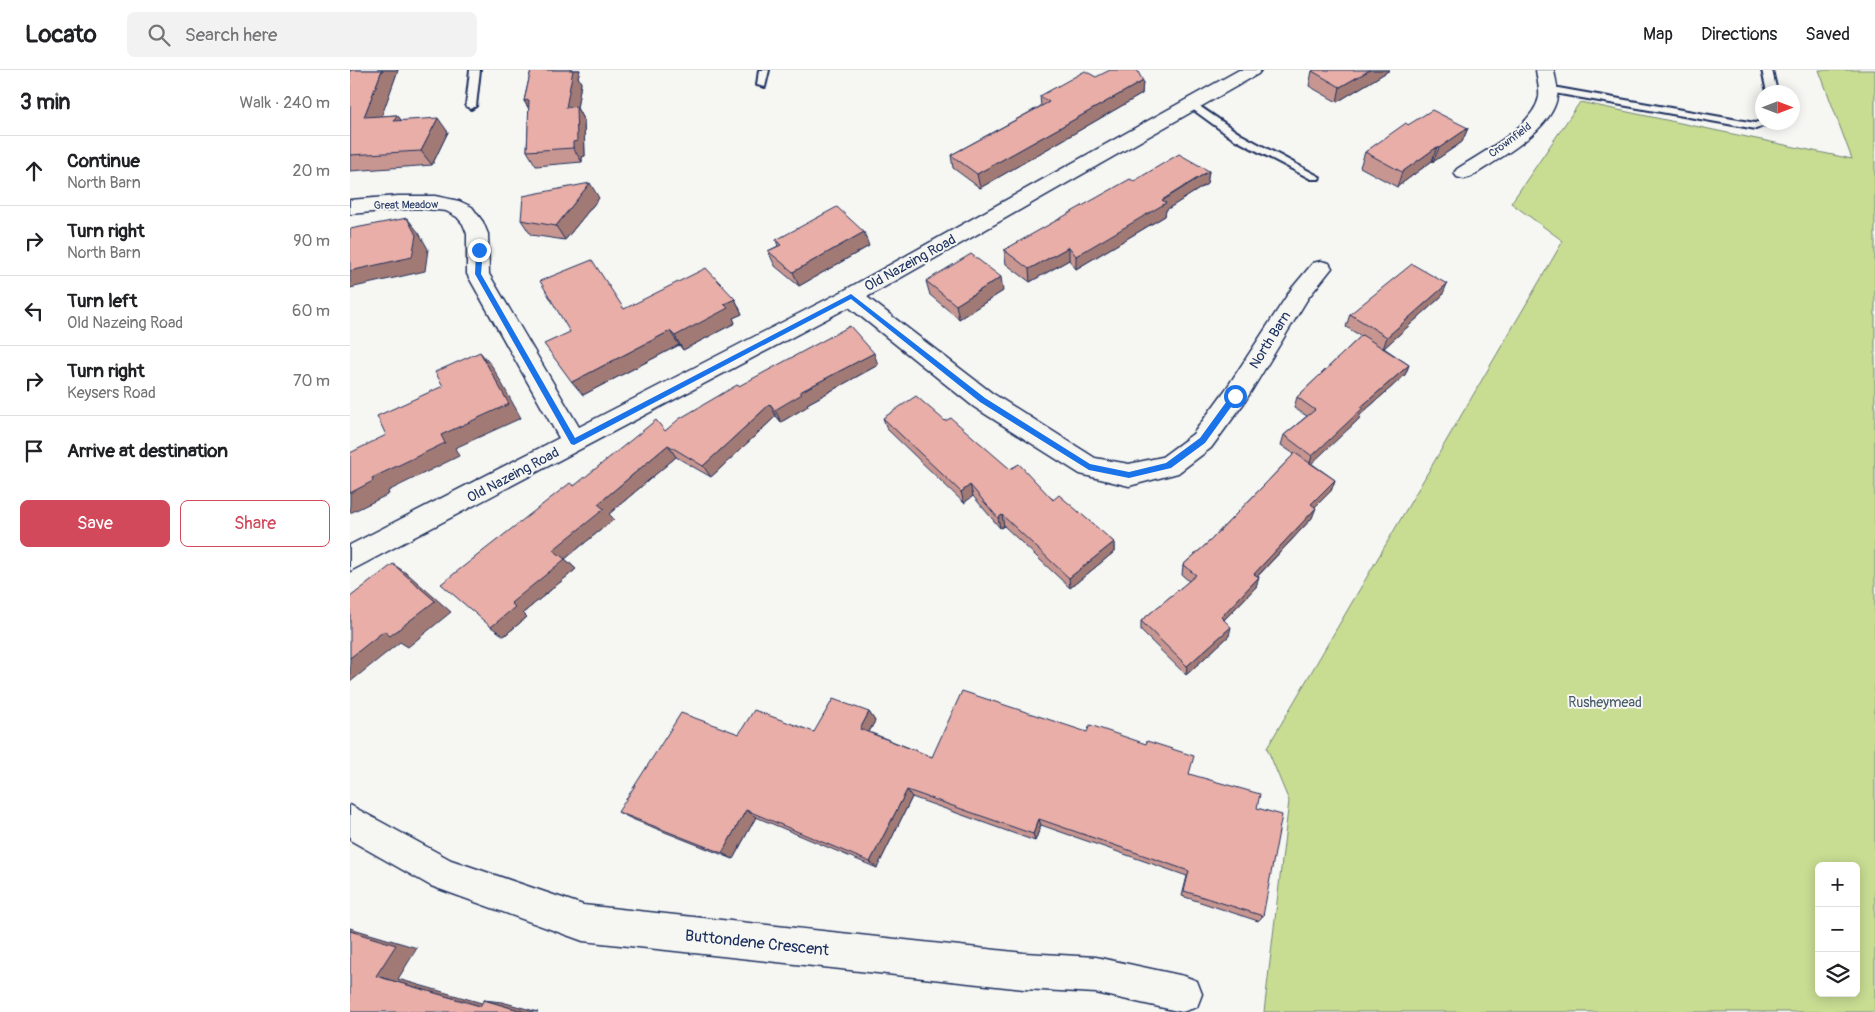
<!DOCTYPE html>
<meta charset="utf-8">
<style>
:root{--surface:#fff;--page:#f2f2f2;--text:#202124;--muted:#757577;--line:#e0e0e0;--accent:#d1495b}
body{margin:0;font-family:Pangolin,sans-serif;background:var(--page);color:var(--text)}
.controls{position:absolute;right:15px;bottom:15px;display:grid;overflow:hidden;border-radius:8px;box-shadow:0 2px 12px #0003}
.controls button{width:45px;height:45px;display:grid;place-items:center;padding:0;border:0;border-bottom:1px solid var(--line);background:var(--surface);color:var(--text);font:25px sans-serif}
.compass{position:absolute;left:1405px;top:15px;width:45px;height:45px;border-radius:50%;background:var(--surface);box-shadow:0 2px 12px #0003;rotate:90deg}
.stop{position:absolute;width:15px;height:15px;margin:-11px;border:4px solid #1a73e8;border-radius:50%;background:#fff}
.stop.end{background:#1a73e8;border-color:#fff;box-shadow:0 1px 5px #0008}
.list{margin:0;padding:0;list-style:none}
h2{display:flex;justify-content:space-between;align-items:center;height:65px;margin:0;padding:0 20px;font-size:21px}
h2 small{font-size:16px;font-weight:400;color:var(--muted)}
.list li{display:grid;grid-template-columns:32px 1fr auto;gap:15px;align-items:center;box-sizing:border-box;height:70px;padding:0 20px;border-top:1px solid var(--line)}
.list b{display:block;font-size:19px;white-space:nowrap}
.list p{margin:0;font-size:16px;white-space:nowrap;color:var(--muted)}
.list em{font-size:16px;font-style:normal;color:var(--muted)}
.actions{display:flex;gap:10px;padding:15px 20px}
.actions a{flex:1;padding:11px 0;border:1px solid var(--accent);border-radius:8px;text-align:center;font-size:18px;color:var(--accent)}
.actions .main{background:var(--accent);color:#fff}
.icon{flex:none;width:28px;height:28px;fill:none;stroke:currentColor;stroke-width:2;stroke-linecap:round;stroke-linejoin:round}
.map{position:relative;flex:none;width:1525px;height:942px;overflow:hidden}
header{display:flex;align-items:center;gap:30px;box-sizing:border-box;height:70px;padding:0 25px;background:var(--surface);border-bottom:1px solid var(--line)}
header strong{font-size:24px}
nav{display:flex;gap:28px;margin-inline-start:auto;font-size:18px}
.search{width:350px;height:45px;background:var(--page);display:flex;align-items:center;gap:12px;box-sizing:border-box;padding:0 18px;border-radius:8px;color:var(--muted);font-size:19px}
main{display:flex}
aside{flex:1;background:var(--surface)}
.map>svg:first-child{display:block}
.green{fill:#c8dc92;stroke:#728678;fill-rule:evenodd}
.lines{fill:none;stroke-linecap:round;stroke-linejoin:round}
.service-casing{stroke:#1b2f5e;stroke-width:4}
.minor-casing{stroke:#1b2f5e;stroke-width:3}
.service{fill:#f6f6f2;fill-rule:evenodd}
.minor{fill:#f6f6f2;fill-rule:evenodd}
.wall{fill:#c89690;stroke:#1b2f5e}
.shaded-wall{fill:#a27a75;stroke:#1b2f5e}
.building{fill:#e8aea7;stroke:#1b2f5e}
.route{fill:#1a73e8}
.labels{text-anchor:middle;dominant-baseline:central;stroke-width:4;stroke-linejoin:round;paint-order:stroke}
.far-street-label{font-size:11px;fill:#1b2f5e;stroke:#f6f6f2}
.street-label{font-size:14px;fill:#1b2f5e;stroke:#f6f6f2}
.park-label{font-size:14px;fill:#465a6b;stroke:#f6f6f2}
.near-street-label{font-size:16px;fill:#1b2f5e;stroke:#f6f6f2}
</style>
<header>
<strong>Locato</strong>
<div class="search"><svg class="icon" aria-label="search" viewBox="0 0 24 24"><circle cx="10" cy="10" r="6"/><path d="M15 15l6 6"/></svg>Search here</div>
<nav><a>Map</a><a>Directions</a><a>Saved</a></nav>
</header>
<main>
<aside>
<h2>3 min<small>Walk · 240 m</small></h2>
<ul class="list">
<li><svg class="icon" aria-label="ahead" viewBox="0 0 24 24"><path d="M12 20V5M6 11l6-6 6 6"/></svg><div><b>Continue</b><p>North Barn</p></div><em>20 m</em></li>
<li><svg class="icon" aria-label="right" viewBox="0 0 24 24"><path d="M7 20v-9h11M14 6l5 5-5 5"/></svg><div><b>Turn right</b><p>North Barn</p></div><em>90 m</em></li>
<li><svg class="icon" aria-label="left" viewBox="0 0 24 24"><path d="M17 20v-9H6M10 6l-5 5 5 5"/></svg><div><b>Turn left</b><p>Old Nazeing Road</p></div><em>60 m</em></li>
<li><svg class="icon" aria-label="right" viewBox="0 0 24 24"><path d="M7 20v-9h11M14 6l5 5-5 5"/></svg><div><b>Turn right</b><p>Keysers Road</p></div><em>70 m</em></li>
<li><svg class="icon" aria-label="arrive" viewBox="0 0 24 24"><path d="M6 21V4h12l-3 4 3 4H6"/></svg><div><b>Arrive at destination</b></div></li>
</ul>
<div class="actions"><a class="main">Save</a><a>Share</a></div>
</aside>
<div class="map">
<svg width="1525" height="942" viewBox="0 0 1525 942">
<rect width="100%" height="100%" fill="#f6f6f2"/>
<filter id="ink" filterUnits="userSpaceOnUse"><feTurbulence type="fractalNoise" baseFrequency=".02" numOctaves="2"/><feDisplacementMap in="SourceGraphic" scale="10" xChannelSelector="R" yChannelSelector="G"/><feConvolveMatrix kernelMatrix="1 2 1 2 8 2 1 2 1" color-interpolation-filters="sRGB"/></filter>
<g filter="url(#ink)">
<path class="green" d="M1469,0h56v942h-611l25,-211 -22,-53 296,-507 -52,-38 69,-101 272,57zM1469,796h37v127h-37z"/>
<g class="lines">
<defs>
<g id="service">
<path d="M120,0h10l-4,36 -5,3 -5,-3z"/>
<path d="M409,0h10l-4,17 -8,-2z"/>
<path d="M1412,0h10l5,22h-10z"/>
<path d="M1197,16l208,37 7,-3v2h11l-17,7 -213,-38v-4z"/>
<path d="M842,31l48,33 80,43 -1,2h-8l-79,-41 -44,-32 -1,-2z"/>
</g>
<g id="minor">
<path d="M889,0h22l-3,4 -391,223 125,96 103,65 34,6 33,-7 31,-23 33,-45 66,-101 21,-25 8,-2 8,2 3,5 -24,30 -64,105 -33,45 -33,25 -49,13 -49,-12 -106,-67 -125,-100 -499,264v-26l209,-107 -92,-164v-40l-4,-10 -6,-7 -11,-6 -29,-3 -67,6v-14l48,-4h37l24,5 13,6 11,15 5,12 1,40 90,153 264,-136z"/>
<path d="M1186,0h18c1,9 5,18 3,27 -5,34 -60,62 -86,80l-7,2 -7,-2 -3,-4 3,-4c24,-16 76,-42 82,-72 1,-8 -2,-18 -3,-27z"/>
<path d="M0,735l101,55 132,45 441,48 72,4 88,19 13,5 5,13 -5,13 -15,5 -86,-19 -72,-4 -441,-48 -152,-55 -81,-46z"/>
</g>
</defs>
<use href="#service" class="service-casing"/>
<use href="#minor" class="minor-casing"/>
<use href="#service" class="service"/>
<use href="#minor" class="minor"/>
</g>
<g class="wall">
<path d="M0,0h48l-17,46 16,-1 4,5 47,12 -16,33 -82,6z"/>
<path d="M181,0h49l-2,7 3,6 -4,25 7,13 1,35 -3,1v5l-46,4 -9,-15 2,-42 -5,-8z"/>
<path d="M1040,0l-53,32 -28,-16 3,-15z"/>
<path d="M793,11l-1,13 -162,94 -27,-20 -2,-13 90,-49 -1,-10z"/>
<path d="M1058,55l60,3 -6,14 -29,20 -1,-1 -35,26 -37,-20 5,-15z"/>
<path d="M859,101l-2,13 -41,26 -1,6 -89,53 -7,-9 -39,22 -24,-18 -2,-14 130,-69z"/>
<path d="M249,128l-34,42 -34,-5 -10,-15z"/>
<path d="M426,170l93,6 -70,40 -24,-20 -7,-15 10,-5z"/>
<path d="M576,211l77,10 -44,28 -29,-24z"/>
<path d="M1092,226l-58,52 25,17 -4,10 -45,40 -1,4 -48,44 24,17 -4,11 -16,16 -3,11 -54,58 1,1 -3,10 -32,33 5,16 -43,39 -45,-44v-10l48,-40 -7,-6 1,-10 27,-24 84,-87 -13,-9 3,-10 23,-19 -13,-8 3,-11 64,-61 -15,-9 4,-13z"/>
<path d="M385,229l7,15 -9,4 2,5 -52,27 -4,-5 -96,50 41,-86z"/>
<path d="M528,295l-71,39 1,2 -27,16 -5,-6 -65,61 -35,-20 -67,57 5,5 -49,40 11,10 -53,44 4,4 -23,19 70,-150 165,-100z"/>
<path d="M533,348l62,3 65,48 104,73v10l-44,36 -66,-62 -4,2 -27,-32 -9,7 -77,-74z"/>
<path d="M519,642l6,9 -6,11 63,25 257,17 68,34 6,108 -5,5 -76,-25 5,-20 -146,-51 -6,16 -123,-44 -35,71 -121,-51 -23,42 -101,-40 -14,-7 121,-78 75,-2z"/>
</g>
<g class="shaded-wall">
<path d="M32,0h16l-22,62 -12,-15z"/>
<path d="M219,0h11l-2,7 3,6 -4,25 7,13 1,35 -3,1v5l-9,-14 -7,-40z"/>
<path d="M1020,0h20l-53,32 3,-15z"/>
<path d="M793,11l-1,13 -162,94 -3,-14z"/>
<path d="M179,30l4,15 -9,-14z"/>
<path d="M47,45l11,14 -14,-8z"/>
<path d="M88,48l10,14 -16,33 -11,-14z"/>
<path d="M1118,58l-6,14 -29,20 6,-14z"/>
<path d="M1087,77l-5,14 -35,26 5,-15z"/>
<path d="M859,101l-2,13 -41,26 -1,6 -89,53v-13z"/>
<path d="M240,113l9,15 -34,42 -9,-14z"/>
<path d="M57,148l12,15 9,16 -3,22 -75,17v-17z"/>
<path d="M514,162l5,14 -70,40 -6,-14z"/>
<path d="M719,177v13l-39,22 -1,-13z"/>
<path d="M651,207l2,14 -44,28 -3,-14z"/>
<path d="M1097,214l-5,12 -59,53 4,-12z"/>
<path d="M385,229l7,15 -9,4 2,5 -52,27 -8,-14 49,-32z"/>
<path d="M320,261l9,14 -96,50 -11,-13z"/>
<path d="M130,282l12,14 29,52 -66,30 4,8 -71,35 1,3 -39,19v-20l22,-15 69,-43z"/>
<path d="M524,283l4,12 -71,39 1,2 -27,16 -6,-12 25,-18z"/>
<path d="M1059,295l-4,10 -45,40 -1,4 -50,47 3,-10 49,-49z"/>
<path d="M420,334l6,12 -65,61 -8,-11z"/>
<path d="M318,375l8,12 -67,57 5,5 -49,40 11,10 -53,44 4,4 -23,19 -13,-9 20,-24 42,-53 45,-46z"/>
<path d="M985,410l-4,11 -24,24 4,-11z"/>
<path d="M620,415l3,11 -9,7 -3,-11z"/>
<path d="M966,438l-4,10 -61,65 3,-9z"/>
<path d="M652,445l2,11 -4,2 -2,-10z"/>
<path d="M764,472v10l-44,36 -1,-10z"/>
<path d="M43,494l16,11 42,37 -43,35 -8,-5 -50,40v-24z"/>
<path d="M909,507l-3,10 -38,39 3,-9z"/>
<path d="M881,557l-2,9 -43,39 1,-9z"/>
<path d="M519,642l6,9 -9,16 -6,-8z"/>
<path d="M557,720l5,7 -35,71 -7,-6z"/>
<path d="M396,740l10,7 -23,42 -11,-6z"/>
<path d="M689,749l2,6 -6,16 -2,-7z"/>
<path d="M0,858l67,20 -19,31 101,29 -19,-2 -104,-30 -26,-45z"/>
<path d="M134,930l18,2 36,10h-13z"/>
</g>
<g class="building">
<path d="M0,0h32l-18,47 33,-2 -3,6 44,-3 -17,33 -71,4z"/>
<path d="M181,0h42l-7,38 10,-2 1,35 -4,1v6l-46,3 2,-51 -5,1z"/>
<path d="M760,0h27l6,11 -166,93 -26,-19 98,-53 -9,-6 45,-25 11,6z"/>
<path d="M964,0h56l-30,17 -28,-16z"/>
<path d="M1082,40l36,18 -29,20 -2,-1 -35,25 -37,-20 41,-29 2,2z"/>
<path d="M829,84l30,17 -47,29 4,3 -90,53 -7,-9 -40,22 -25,-19 126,-71 4,2z"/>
<path d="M240,113l-34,43 -35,-6 2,-24z"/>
<path d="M487,137l27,25 -71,40 -25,-21 13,-6 -5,-5z"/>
<path d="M57,148l9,17 -4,22 -62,14v-42z"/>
<path d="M621,184l30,23 -45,28 -30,-24z"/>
<path d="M242,190l32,49 82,-41 29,31 -11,5 4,4 -53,28 -5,-5 -98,51 -28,-38 26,-12 -30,-51z"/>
<path d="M1062,194l35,20 -60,53 -37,-23z"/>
<path d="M500,256l24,27 -74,39 2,2 -27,16 -5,-6 -67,62 -35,-21 -70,59 6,5 -51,41 12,9 -54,44 4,4 -24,20 -50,-43 129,-101 4,3 82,-66 9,11 14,-12 58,-34 2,1z"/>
<path d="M1012,265l47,30 -48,42 2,1 -51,48 -28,-21 31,-25 -18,-13z"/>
<path d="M130,282l29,52 -68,31 4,8 -73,35 1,3 -23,12v-40l36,-18 -9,-19 66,-30 -8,-14z"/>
<path d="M566,326l29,25 6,-3 59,51 9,-5 34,36 6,-5 55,47 -45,36 -67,-63 -4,3 -28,-33 -9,7 -78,-74z"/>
<path d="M945,383l40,27 -24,24 5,4 -62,66 5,3 -38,40 10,10 -44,39 -46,-45 55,-46 -13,-10 27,-24z"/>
<path d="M43,494l42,37 -45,35 -6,-5 -34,27v-61z"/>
<path d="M612,621l125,41 3,-7 56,19 1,-3 47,15 -5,18 71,20 -3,14 25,7 -19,101 -79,-25 5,-20 -150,-52 -6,15 -126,-44 -37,72 -124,-52 -24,43 -104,-41 63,-99 58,21 15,-24 60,22 19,-33 36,13 -9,17 72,28z"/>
<path d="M0,861l46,14 -20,31 104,30 4,-6 41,12h-175z"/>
</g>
</g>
<path class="route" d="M129,178l4,2 -2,24 94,164 276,-144 134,104 105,66 39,8 37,-9 34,-25 32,-44 7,2 -34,47 -34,25 -42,10 -40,-8 -109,-68 -129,-103 -277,146 -3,-1 -96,-170 1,-24z"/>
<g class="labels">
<g class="far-street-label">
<text transform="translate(1160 70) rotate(-37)">Crownfield</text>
<text transform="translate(56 135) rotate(-1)">Great Meadow</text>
</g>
<g class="street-label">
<text transform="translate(560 193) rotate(-29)">Old Nazeing Road</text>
<text transform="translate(920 270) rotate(-58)">North Barn</text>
<text transform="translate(163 405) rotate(-28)">Old Nazeing Road</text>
</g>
<g class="park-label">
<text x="1255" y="632">Rusheymead</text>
</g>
<g class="near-street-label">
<text transform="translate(407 873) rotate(6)">Buttondene Crescent</text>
</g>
</g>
</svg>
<div class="controls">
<button>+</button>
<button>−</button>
<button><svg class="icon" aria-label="layers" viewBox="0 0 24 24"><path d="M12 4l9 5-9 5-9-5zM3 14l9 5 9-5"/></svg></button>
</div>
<svg class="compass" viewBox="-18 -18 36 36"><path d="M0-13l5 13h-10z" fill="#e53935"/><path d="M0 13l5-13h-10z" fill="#757577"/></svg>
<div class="stop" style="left:885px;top:326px"></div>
<div class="stop end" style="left:129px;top:180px"></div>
</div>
</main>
